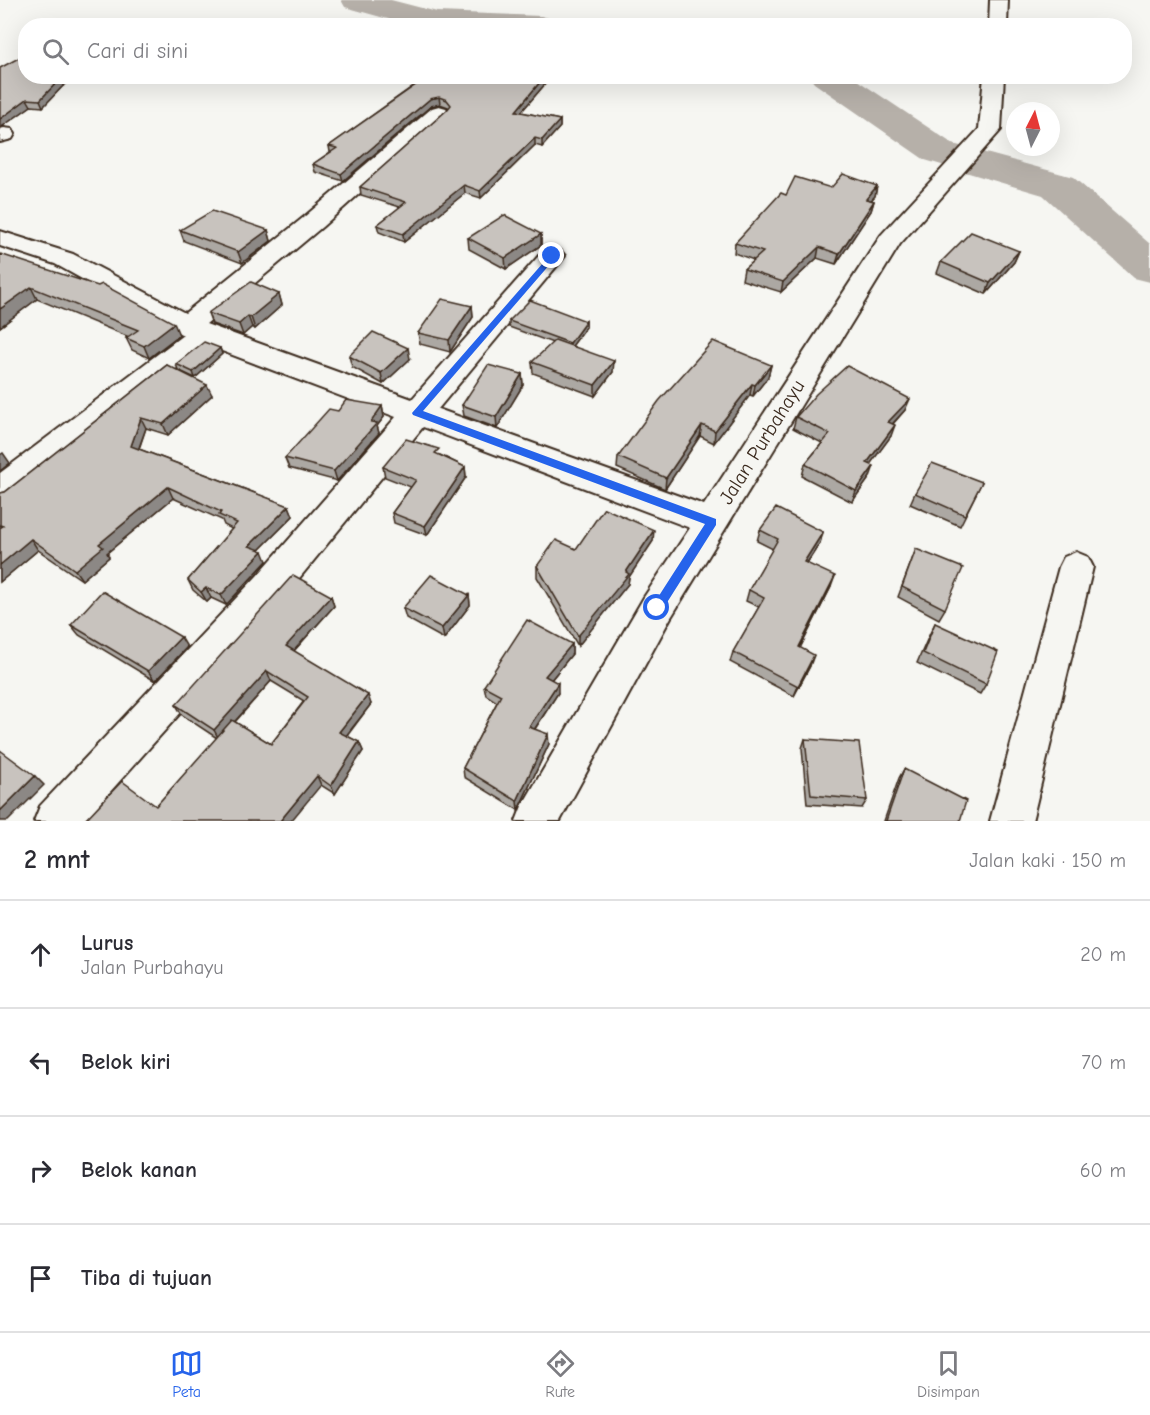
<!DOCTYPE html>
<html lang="id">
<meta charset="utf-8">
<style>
:root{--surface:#fff;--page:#f7f7f7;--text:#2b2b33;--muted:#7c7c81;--line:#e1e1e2;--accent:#2563eb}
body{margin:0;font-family:"Comic Neue",sans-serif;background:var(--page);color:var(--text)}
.compass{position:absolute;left:1006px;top:102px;width:54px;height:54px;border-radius:50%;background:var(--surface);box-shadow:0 6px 24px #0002;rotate:6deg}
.stop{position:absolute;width:18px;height:18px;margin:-14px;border:4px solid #2563eb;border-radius:50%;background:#fff}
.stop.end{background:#2563eb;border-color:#fff;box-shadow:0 2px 6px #0008}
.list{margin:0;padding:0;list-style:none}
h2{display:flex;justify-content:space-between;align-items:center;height:78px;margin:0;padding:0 24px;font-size:26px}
h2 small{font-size:20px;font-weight:400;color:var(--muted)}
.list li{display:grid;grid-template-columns:39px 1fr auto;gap:18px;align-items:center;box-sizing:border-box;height:108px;padding:0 24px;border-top:2px solid var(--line)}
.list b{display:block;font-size:22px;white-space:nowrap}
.list p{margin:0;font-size:20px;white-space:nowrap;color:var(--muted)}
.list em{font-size:20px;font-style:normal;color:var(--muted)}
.icon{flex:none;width:33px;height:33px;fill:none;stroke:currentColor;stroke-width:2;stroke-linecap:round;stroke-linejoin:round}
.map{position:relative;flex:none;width:1150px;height:821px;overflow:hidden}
.search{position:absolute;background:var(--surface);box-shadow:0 6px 24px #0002;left:18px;right:18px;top:18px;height:66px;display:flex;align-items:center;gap:15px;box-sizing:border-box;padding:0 21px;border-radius:24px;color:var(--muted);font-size:22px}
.sheet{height:510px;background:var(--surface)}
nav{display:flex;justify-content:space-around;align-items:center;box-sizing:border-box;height:84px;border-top:2px solid var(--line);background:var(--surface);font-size:16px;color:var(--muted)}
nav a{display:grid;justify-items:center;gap:3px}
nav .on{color:var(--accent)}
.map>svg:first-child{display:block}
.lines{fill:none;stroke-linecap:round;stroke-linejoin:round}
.river{fill:#b6b0a9;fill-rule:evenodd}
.minor-casing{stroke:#3b2a1e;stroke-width:4}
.minor{fill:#f6f6f2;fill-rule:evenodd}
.wall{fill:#aca8a3;stroke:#3b2a1e;stroke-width:1.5;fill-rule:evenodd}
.shaded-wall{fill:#8c8885;stroke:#3b2a1e;stroke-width:1.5}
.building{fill:#c8c3be;stroke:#3b2a1e;stroke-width:1.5}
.route{fill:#2563eb}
.labels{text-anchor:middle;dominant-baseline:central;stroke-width:5;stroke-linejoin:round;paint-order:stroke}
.street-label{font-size:20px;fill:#3b2a1e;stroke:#f6f6f2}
</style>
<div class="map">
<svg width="1150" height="821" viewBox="0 0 1150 821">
<rect width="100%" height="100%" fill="#f6f6f2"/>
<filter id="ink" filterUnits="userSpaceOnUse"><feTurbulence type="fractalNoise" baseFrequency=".0167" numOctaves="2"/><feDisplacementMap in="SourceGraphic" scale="12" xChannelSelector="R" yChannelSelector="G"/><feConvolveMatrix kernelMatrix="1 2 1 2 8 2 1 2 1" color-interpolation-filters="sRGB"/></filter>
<g filter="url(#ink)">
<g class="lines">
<g class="river">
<path d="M341,0h50l46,12 104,4 11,3 5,7h-144l-68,-19z"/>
<path d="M809,76h42l102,68 120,33 77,67v38l-16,-4 -91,-83 -118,-35 -111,-77z"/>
</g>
<defs>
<g id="minor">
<path d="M990,0h18l-1,26h-18z"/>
<path d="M984,76h20l-3,54 -101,114 -230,375 -110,202h-44l6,-15 122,-209 46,-69 -267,-101 -140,171 -199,223h-50l6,-15 217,-230 139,-159 -190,-72 -195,155 -11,4v-31l183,-138 -128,-71 -55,-18v-15l73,23 112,59 119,-96 128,-109 7,-2 7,2 3,4 -3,4 -124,111 -116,97 206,75 131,-148 9,-3 9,3 4,5 -4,5 -123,148 266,96 177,-270 98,-106z"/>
<path d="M4,128l8,1 3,5 -3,5 -12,3v-13z"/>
<path d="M1076,552l12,5 5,10 -61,254h-42l69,-254 5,-10z"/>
</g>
</defs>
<use href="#minor" class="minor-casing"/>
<use href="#minor" class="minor"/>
</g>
<g class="wall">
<path d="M26,76h51l-15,11 -19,20 -12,-1 -31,22z"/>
<path d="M395,76h150l1,7 -25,29 39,8v7l-18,20 -7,-2 -54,53 -16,-5 -61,49 -25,-10 -2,-7 23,-18 -39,-12 -1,-8 87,-77 2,-2 -1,-1 -8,-3 -9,2 -88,75 -28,-9 -2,-8 17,-12 -1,-6 87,-62 -20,-3z"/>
<path d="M877,186l-2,10 -4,4 3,1 -3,10 -35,53 -19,-6 -36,34 -39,-12 2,-11 10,-9 -20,-7 1,-10 51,-48 45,-7z"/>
<path d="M180,230h88l3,11 -29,22 -58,-22z"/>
<path d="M541,234v11l-35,24 -37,-20 -1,-11z"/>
<path d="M1019,251l-5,11 -28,32 -49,-21 4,-11z"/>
<path d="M0,254l179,81 -30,23 -17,-8 -6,-12 3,-1 -92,-38 -37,28z"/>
<path d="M279,294l3,11 -27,24 -3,-2 -9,8 -31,-11 -4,-11z"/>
<path d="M472,306l1,11 -23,35 -30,-8 -2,-11z"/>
<path d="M509,321h77v6l-14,19 41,26 -18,24 -62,-23 -1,-11 21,-19 -44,-16z"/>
<path d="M220,348l2,6 -27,24 -17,-8 -2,-6z"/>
<path d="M349,356l61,3 -27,25 -31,-17z"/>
<path d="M167,365l45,30 -44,40 -22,-7 -7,21 150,57 4,10 -34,34 8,11 -41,44 -15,-7 -4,4 -14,-12 -5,-10 44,-51 -8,-4 -2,-5 -49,-22 -66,55 2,4 -27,23 -44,-30 -38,32v-89l5,-1z"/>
<path d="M771,365l-3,12 -15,19 -3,-1 -36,48 -14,-7 -35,53 -48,-21 1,-11z"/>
<path d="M522,374l1,11 -26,43 -33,-12 -2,-11z"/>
<path d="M382,406l2,11 -7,9 2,7 -42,48 -48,-13 -4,-10 53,-47z"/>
<path d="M905,410l-12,14 -2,12 -21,28v13l-18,25 -50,-26 3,-12 17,-21 -29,-15 3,-11z"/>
<path d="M440,455l25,12 1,10 -39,58 -33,-12 -2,-10 19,-26 -26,-10 -2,-10z"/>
<path d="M982,482l-22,44 -50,-22 5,-11z"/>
<path d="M760,530l63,2 -3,11 -13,20 24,24 -31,61 10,18 -16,30 -64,-34 3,-10 26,-45 -13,-6 3,-11 24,-41 -16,-8z"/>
<path d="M653,541l-24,36 -1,7 -50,62 -41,-69v-11l39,-17z"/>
<path d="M916,549l29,60 -6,10 -41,-22z"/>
<path d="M469,595l1,10 -26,34 -38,-21 -3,-10z"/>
<path d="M331,596l3,10 -40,45 77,53 -24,32 12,6 4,9 -28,43 -14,-9 -165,21 61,-68 -35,-23 -6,-10zM271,681l33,20 -33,43 -36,-22z"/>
<path d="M935,623l51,61 -6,10 -63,-31 13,-30z"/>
<path d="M71,625l116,22 -32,34 -76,-46z"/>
<path d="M572,644v10l-21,26 7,13 -23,36 14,15 -31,66 -54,-33 -1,-9 34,-66 -11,-7 -2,-9z"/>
<path d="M805,739l62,61 -5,8 -55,-4 -5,-56z"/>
<path d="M904,769l56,52h-76l15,-43z"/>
</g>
<g class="shaded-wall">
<path d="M64,76h13l-15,11 -19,20 -3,-7 19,-20z"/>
<path d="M545,76l1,7 -30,35v-7z"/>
<path d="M439,97l1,7 -9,2 -88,75 -2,-7 89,-75z"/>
<path d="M27,99l4,7 -31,22v-9z"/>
<path d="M560,120v7l-18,20v-7z"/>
<path d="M535,138v7l-54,53 -1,-7z"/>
<path d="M464,185l1,8 -61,49 -1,-8z"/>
<path d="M877,186l-2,10 -12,13 3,-10z"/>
<path d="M874,201l-3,10 -35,53 3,-10z"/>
<path d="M268,230l3,11 -29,22 -4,-11z"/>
<path d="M541,234v11l-35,24 -1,-11z"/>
<path d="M819,247l-2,11 -36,34 2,-10z"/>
<path d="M1019,251l-5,11 -28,32 4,-11z"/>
<path d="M31,287l6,12 -37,28v-18z"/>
<path d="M279,294l3,11 -27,24 -4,-12z"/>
<path d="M472,306l1,11 -23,35 -1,-12z"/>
<path d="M248,316l4,11 -9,8 -4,-11z"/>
<path d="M586,321v6l-16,22v-6z"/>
<path d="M174,323l5,12 -30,23 -5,-12z"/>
<path d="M220,348l2,6 -27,24 -2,-6z"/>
<path d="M408,348l2,11 -27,25 -2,-11z"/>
<path d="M614,361l-1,11 -18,24v-11z"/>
<path d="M771,365l-3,12 -15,19 2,-11z"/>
<path d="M522,374l1,11 -26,43 -1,-11z"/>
<path d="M752,384l-2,11 -36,48 1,-12z"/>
<path d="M207,385l5,10 -44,40 -5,-11z"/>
<path d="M910,399l-5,11 -21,23 4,-11z"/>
<path d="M382,406l2,11 -7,9 2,7 -42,48 -3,-10z"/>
<path d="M141,418l5,10 -10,28 -5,-10z"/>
<path d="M702,425l-2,11 -35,53 1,-11z"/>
<path d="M895,425l-4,11 -28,38 4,-11z"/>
<path d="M3,453l7,10 -10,8v-16z"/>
<path d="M874,466l-4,11 -18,25 4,-11z"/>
<path d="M465,467l1,10 -39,58 -2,-9z"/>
<path d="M168,487l5,11 -66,55 2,4 -27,23 -7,-10 24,-26z"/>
<path d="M289,506l4,10 -40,40 -4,-10z"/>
<path d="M654,530l-1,11 -24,36 -1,7 -50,62v-10l48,-64z"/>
<path d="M823,532l-3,11 -19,29 3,-10z"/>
<path d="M31,539l7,11 -38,32v-17z"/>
<path d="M263,551l4,10 -41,44 -5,-10z"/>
<path d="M835,576l-4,11 -36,71 4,-11z"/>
<path d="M206,588l5,10 -4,4 -6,-10z"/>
<path d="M469,595l1,10 -26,34 -2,-11z"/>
<path d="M331,596l3,10 -44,49 -4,-9z"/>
<path d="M181,637l6,10 -32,34 -7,-10z"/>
<path d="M572,644v10l-26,32 -1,-10z"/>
<path d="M814,655l-4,11 -16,30 4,-10z"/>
<path d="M267,671l4,10 -52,58 -5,-9z"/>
<path d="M558,683v10l-28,43 -1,-9z"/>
<path d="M368,695l3,9 -29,37 -3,-9z"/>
<path d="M548,734l1,10 -31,66 -1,-9z"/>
<path d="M359,742l4,9 -28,43 -4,-8z"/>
<path d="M35,776l9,9 -36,36h-8v-10z"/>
<path d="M317,776l4,9 -30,36h-11z"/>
</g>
<g class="building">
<path d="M26,54v22h38l-5,4 -19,20 -13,-1 -27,20v-51z"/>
<path d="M410,76h135l-29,35 44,9 -18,20 -7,-2 -55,53 -16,-6 -61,49 -26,-9 29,-23 -46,-15 87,-77 4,-5 -4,-5 -8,-3 -9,2 -89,75 -28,-10 24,-16 -8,-2 95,-67z"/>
<path d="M843,174l34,12 -11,13 8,2 -35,53 -20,-7 -36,35 -39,-13 19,-17 -28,-9 46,-50 5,2 9,-18 36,11z"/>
<path d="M212,211l56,19 -30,22 -58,-22z"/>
<path d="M504,215l37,19 -36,24 -37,-20z"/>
<path d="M971,232l48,19 -29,32 -49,-21z"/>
<path d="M0,254l98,32 4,-2 72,39 -30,23 -18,-8 12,-8 -107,-43 -31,22z"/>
<path d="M251,282l28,12 -28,23 -3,-1 -9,8 -31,-11z"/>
<path d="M442,299l30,7 -23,34 -31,-7z"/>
<path d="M530,300l56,21 -16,22 -61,-22z"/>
<path d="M373,332l35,16 -27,25 -32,-17z"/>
<path d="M555,340l59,21 -19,24 -63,-23z"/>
<path d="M713,341l58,24 -16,20 -3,-1 -37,47 -13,-6 -36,53 -48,-21 41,-56z"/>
<path d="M204,342l16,6 -27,24 -17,-8z"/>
<path d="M167,365l40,20 -44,39 -22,-6 -10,28 158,60 -40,40 14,5 -42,44 -15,-7 -5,4 -13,-12 49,-57 -18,-8 2,-3 -53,-25 -69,57 4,3 -28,23 -44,-31 -31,26v-37l3,-2 -3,-1v-32l5,-1z"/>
<path d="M488,365l34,9 -26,43 -34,-12z"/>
<path d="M847,366l63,33 -22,23 7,3 -28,38 7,3 -18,25 -51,-27 25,-30 -34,-17 20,-23z"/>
<path d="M346,400l36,6 -11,16 6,1 -43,48 -49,-13 44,-49 9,2z"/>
<path d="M406,439l33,10 -4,4 30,14 -40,59 -33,-13 24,-33 -33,-13z"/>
<path d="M932,463l50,19 -17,33 -50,-22z"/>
<path d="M604,508l50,22 -28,42 3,2 -51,62 -41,-70 19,-26 20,9z"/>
<path d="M776,508l47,24 -19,30 31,14 -36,71 15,8 -16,31 -65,-34 31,-54 -15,-8 29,-51 -18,-9z"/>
<path d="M916,549l47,19 -18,41 -43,-22z"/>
<path d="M293,575l38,21 -45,50 82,49 -29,37 20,10 -28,44 -14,-10 -37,45h-194l-1,-1 37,-39 34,25 76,-86 39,24 37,-47 -41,-26 -53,59 -38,-25z"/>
<path d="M431,575l38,20 -27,33 -39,-20z"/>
<path d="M102,591l79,46 -33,34 -77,-46z"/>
<path d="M527,620l45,24 -27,32 13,7 -29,44 19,7 -31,67 -54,-33 38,-73 -17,-9z"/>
<path d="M935,623l63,29 -12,32 -63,-31z"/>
<path d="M805,739l54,4 8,57 -56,-5z"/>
<path d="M0,750l35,26 -35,35z"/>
<path d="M904,769l62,32 -6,20h-74z"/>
</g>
</g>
<path class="route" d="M550,255l7,1 -134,155 293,108v6l-55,87h-8v-7l52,-81 -292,-109 -1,-2z"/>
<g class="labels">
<g class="street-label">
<text transform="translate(762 442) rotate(-58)">Jalan Purbahayu</text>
</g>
</g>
</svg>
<svg class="compass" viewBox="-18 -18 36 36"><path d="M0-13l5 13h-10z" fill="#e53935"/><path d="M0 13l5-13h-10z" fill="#7c7c81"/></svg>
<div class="stop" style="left:657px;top:608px"></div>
<div class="stop end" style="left:552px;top:256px"></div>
<div class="search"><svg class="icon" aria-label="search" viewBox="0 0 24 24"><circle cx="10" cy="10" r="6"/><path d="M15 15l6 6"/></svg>Cari di sini</div>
</div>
<section class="sheet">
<h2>2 mnt<small>Jalan kaki · 150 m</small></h2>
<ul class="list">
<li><svg class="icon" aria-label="ahead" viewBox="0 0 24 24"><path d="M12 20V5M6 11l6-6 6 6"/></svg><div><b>Lurus</b><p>Jalan Purbahayu</p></div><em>20 m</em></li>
<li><svg class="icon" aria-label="left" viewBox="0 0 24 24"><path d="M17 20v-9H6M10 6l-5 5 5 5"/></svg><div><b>Belok kiri</b></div><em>70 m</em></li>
<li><svg class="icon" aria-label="right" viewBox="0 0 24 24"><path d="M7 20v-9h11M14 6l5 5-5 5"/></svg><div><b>Belok kanan</b></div><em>60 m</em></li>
<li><svg class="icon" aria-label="arrive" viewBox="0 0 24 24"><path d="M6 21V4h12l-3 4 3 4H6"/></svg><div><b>Tiba di tujuan</b></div></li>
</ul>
</section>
<nav>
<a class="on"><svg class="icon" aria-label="map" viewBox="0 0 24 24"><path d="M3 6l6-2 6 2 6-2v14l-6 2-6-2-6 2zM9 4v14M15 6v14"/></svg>Peta</a>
<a><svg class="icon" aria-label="directions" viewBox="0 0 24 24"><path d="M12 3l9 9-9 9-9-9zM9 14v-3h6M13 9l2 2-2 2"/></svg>Rute</a>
<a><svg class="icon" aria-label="saved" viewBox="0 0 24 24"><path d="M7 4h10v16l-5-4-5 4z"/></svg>Disimpan</a>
</nav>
